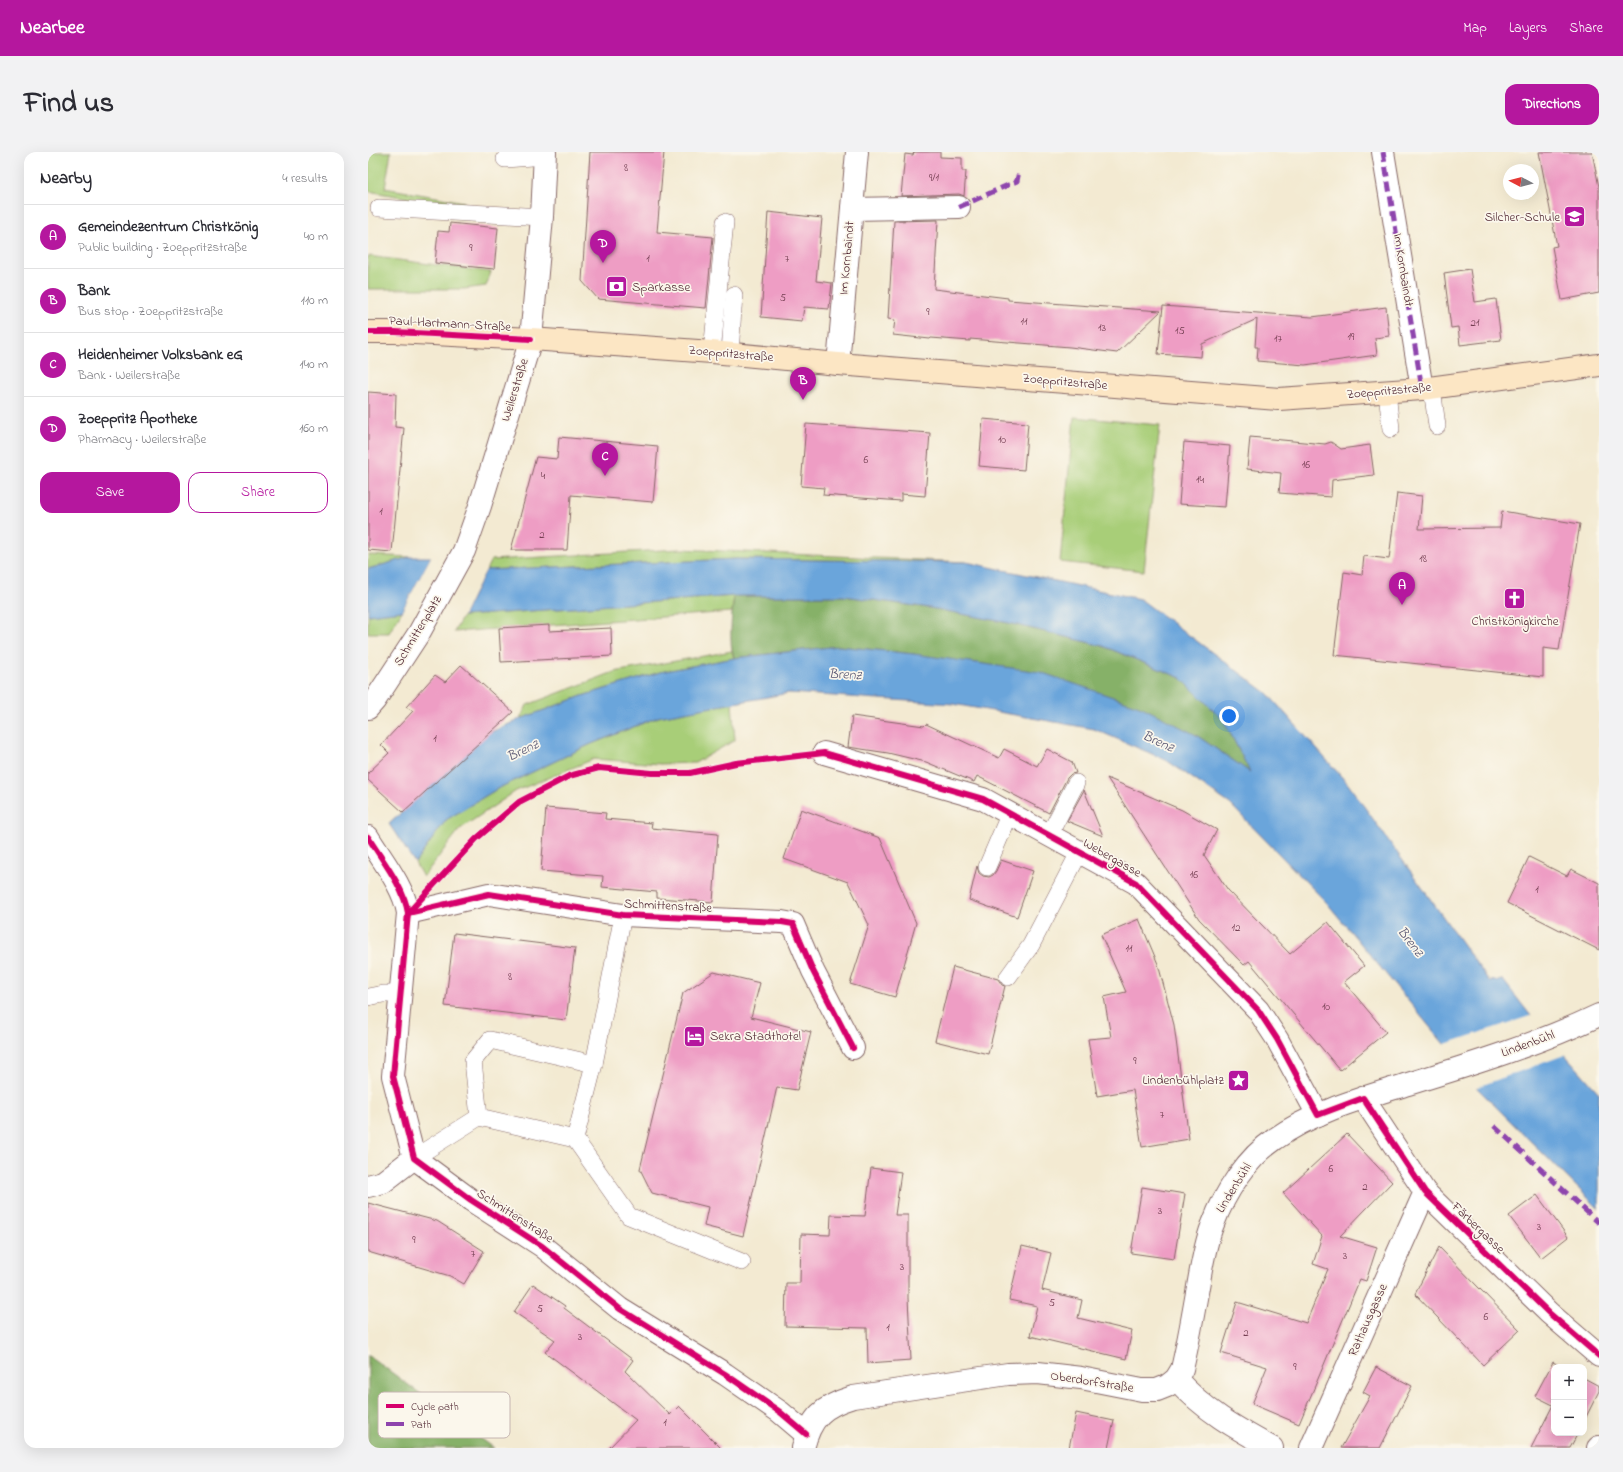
<!DOCTYPE html>
<meta charset="utf-8">
<style>
:root{--surface:#fff;--page:#f2f2f3;--text:#2b2b33;--muted:#7c7c81;--line:#e1e1e2;--accent:#b5179e}
body{margin:0;font-family:"Indie Flower",sans-serif;background:var(--page);color:var(--text)}
.controls{position:absolute;right:12px;bottom:12px;display:grid;overflow:hidden;border-radius:8px;box-shadow:0 4px 16px #0002}
.controls button{width:36px;height:36px;display:grid;place-items:center;padding:0;border:0;border-bottom:1px solid var(--line);background:var(--surface);color:var(--text);font:20px sans-serif}
.compass{position:absolute;left:1135px;top:12px;width:36px;height:36px;border-radius:50%;background:var(--surface);box-shadow:0 4px 16px #0002;rotate:277deg}
.you{position:absolute;left:861px;top:564px;width:14px;height:14px;margin:-10px;border:3px solid #fff;border-radius:50%;background:#1a73e8;box-shadow:0 0 0 6px #1a73e833}
.badge{display:grid;place-items:center;width:26px;height:26px;border-radius:50%;background:var(--accent);color:#fff;font-size:13px;font-weight:700}
.pin{position:absolute;translate:-50% -33px;filter:drop-shadow(0 1px 2px #0008)}
.pin::after{content:'';position:absolute;top:21px;width:14px;height:12px;background:inherit;clip-path:polygon(0 0,100% 0,50% 100%)}
.list{margin:0;padding:0;list-style:none}
h2{display:flex;justify-content:space-between;align-items:center;height:52px;margin:0;padding:0 16px;font-size:17px}
h2 small{font-size:13px;font-weight:400;color:var(--muted)}
.list li{display:grid;grid-template-columns:26px 1fr auto;gap:12px;align-items:center;box-sizing:border-box;height:64px;padding:0 16px;border-top:1px solid var(--line)}
.list b{display:block;font-size:15px;white-space:nowrap}
.list p{margin:0;font-size:13px;white-space:nowrap;color:var(--muted)}
.list em{font-size:13px;font-style:normal;color:var(--muted)}
.actions{display:flex;gap:8px;padding:12px 16px}
.actions a{flex:1;padding:9px 0;border:1px solid var(--accent);border-radius:12px;text-align:center;font-size:14px;color:var(--accent)}
.actions .main{background:var(--accent);color:#fff}
.map{position:relative;flex:none;width:1231px;height:1296px;overflow:hidden;border-radius:12px}
header{display:flex;align-items:center;gap:24px;box-sizing:border-box;height:56px;padding:0 20px;background:var(--accent);color:#fff}
header strong{font-size:19px}
nav{display:flex;gap:22px;margin-inline-start:auto;font-size:14px}
.intro{display:flex;align-items:center;justify-content:space-between;box-sizing:border-box;height:96px;padding:0 24px}
h1{margin:0;font-size:28px}
.button{padding:10px 18px;border-radius:12px;background:var(--accent);color:#fff;font-size:14px;font-weight:700}
main{display:flex;gap:24px;padding:0 24px}
aside{flex:1;background:var(--surface);border-radius:12px;box-shadow:0 4px 16px #0002}
.map>svg:first-child{display:block}
.green{fill:#a8ce78;stroke:#797652}
.forest{fill:#86b168;stroke:#68684a}
.water{fill:#6aa5db;stroke:#5a6283}
.pier{fill:#f3ead2}
.building{fill:#ee9dc4}
.lines{fill:none;stroke-linecap:round;stroke-linejoin:round}
.service-casing{stroke:#856665;stroke-width:18}
.minor-casing{stroke:#856665;stroke-width:24}
.tertiary-casing{stroke:#856665;stroke-width:24}
.secondary-casing{stroke:#856665;stroke-width:24}
.service{stroke:#fff;stroke-width:17}
.minor{stroke:#fff;stroke-width:22}
.tertiary{stroke:#fff;stroke-width:22}
.secondary{stroke:#fce6c4;stroke-width:22}
.quiet{stroke:#8e44ad;stroke-width:5;stroke-dasharray:10 5;stroke-linecap:butt}
.cycleway-casing{stroke:#fbf7ec;stroke-width:8}
.cycleway{stroke:#d6006c;stroke-width:6}
.labels{text-anchor:middle;dominant-baseline:central;stroke-width:3.5;stroke-linejoin:round;paint-order:stroke}
.number-label{font-size:11px;fill:#733e51}
.poi-label{font-size:13px;fill:#4a1f2b;stroke:#fbf7ec;text-anchor:end}
.street-label{font-size:13px;fill:#4a1f2b;stroke:#fbf7ec}
.water-label{font-size:14px;font-style:italic;fill:#575571;stroke:#fbf7ec}
.key{fill:#fbf7ec;stroke:#c6b6b2;stroke-width:1}
.key-label{font-size:11px;fill:#4a1f2b}
</style>
<header>
<strong>Nearbee</strong>
<nav><a>Map</a><a>Layers</a><a>Share</a></nav>
</header>
<div class="intro"><h1>Find us</h1><a class="button">Directions</a></div>
<main>
<aside>
<h2>Nearby<small>4 results</small></h2>
<ul class="list">
<li><span class="badge">A</span><div><b>Gemeindezentrum Christkönig</b><p>Public building · Zoeppritzstraße</p></div><em>40 m</em></li>
<li><span class="badge">B</span><div><b>Bank</b><p>Bus stop · Zoeppritzstraße</p></div><em>110 m</em></li>
<li><span class="badge">C</span><div><b>Heidenheimer Volksbank eG</b><p>Bank · Weilerstraße</p></div><em>140 m</em></li>
<li><span class="badge">D</span><div><b>Zoeppritz Apotheke</b><p>Pharmacy · Weilerstraße</p></div><em>160 m</em></li>
</ul>
<div class="actions"><a class="main">Save</a><a>Share</a></div>
</aside>
<div class="map">
<svg width="1231" height="1296" viewBox="0 0 1231 1296">
<rect width="100%" height="100%" fill="#fbf7ec"/>
<filter id="ink" filterUnits="userSpaceOnUse"><feTurbulence type="fractalNoise" baseFrequency=".025" numOctaves="2"/><feDisplacementMap in="SourceGraphic" scale="8" xChannelSelector="R" yChannelSelector="G"/><feConvolveMatrix kernelMatrix="1 2 1 2 8 2 1 2 1" color-interpolation-filters="sRGB"/></filter>
<filter id="wash" filterUnits="userSpaceOnUse"><feTurbulence type="fractalNoise" baseFrequency=".012" numOctaves="4" result="noise"/><feDisplacementMap in="SourceGraphic" scale="16" xChannelSelector="R" yChannelSelector="G"/><feGaussianBlur stdDeviation="0.9" result="paint"/><feColorMatrix in="noise" values="0 0 0 0 0 0 0 0 0 0 0 0 0 0 0 0 0 1.4 0 .05"/><feComposite in="paint" operator="in"/></filter>
<g filter="url(#wash)">
<rect width="100%" height="100%" fill="#f3ead2"/>
<g class="green">
<path d="M0,0h23l-6,36 79,14v6l-96,-17z"/>
<path d="M0,104l123,16 -5,14 -22,3h-96z"/>
<path d="M706,265l86,8 -16,146 -84,-9z"/>
<path d="M312,397l286,13 -230,-3 -250,11 5,-10z"/>
<path d="M0,403l42,2 -42,12z"/>
<path d="M366,444l-2,16 -278,20 9,-16z"/>
<path d="M34,459l-13,22h-21v-18z"/>
<path d="M364,499l2,7 -74,14 -78,24 -62,23 7,-14 87,-33z"/>
<path d="M364,551l3,37 -40,23 -35,1 -66,-5 -78,32 -56,38 -37,48 -8,-14 31,-43 51,-31 92,-44 69,-28z"/>
</g>
<g class="forest">
<path d="M366,444h110l86,12 79,15 94,23 78,32 43,43 27,52 -55,-38 -282,-81 -75,-8 -105,12c-6,-16 -2,-44 0,-62z"/>
<path d="M0,1203l126,93h-126z"/>
</g>
<g class="water">
<path d="M42,405h21l-29,54 -34,4v-46z"/>
<path d="M368,407l230,3 174,37 127,94 81,91 141,197 14,-1 28,36 68,77v116l-122,-121 -33,-44 -117,-141 -97,-99 -64,-44 -72,-31 -141,-25 -164,-11 -131,24 -69,28 -92,44 -51,31 -31,43 -26,-39 100,-91 31,-14 62,-23 78,-24 74,-14 105,-12 75,8 126,18 102,35 54,28 54,37 -26,-51 -43,-43 -78,-32 -94,-23 -79,-15 -86,-12h-110l-271,20 23,-46z"/>
</g>
<g class="pier">
<path d="M64,403v3l-18,35 -10,19 -3,1z"/>
<path d="M119,416l-13,24 -12,26 -1,-3 23,-46z"/>
<path d="M1165,863l34,39 -92,34 -33,-43z"/>
</g>
<g id="blocks">
<g class="building">
<path d="M222,0h74l-7,80 56,5 -7,71 -108,-9 -16,-18z"/>
<path d="M546,0h26v5l22,1v13h4l-2,25 -5,-2 -58,2 4,-42 8,1z"/>
<path d="M1171,0h53l7,35v106l-37,7 -10,-53 5,-1z"/>
<path d="M400,60l54,6 -6,63 16,2 -3,26 -25,-2 -2,14 -41,-4z"/>
<path d="M570,68l-4,69 74,9v2l153,11 -44,42 -47,-6 -100,-8v2l-39,-3 -1,1 -37,-4 2,-15 -7,-1 6,-98z"/>
<path d="M82,71l48,5 -4,41 -59,-6 3,-32 11,1z"/>
<path d="M1102,117l5,33 21,-3 5,41 -41,5 -2,-18 -7,1 -7,-55z"/>
<path d="M795,154l149,11 74,-10 3,29 -14,2 2,17 -72,10 -48,-4 1,-14h-3l2,-28 -55,25 -1,13 -43,-3z"/>
<path d="M0,240l28,2 -1,33 9,1 -12,124 -24,-2z"/>
<path d="M615,267l45,4 -4,47 -45,-4z"/>
<path d="M438,272l124,9 -5,63 -24,-2v7l-78,-6 1,-7 -23,-2z"/>
<path d="M191,285l99,9 -5,56 -82,-7 -4,55h-56l25,-93 21,2z"/>
<path d="M882,285l75,7 6,-2 10,7 29,-4 4,30 -42,5 -1,17 -52,-4 2,-20 -34,-4z"/>
<path d="M816,290l46,4 -5,61 -46,-3z"/>
<path d="M1029,341l25,3 -3,33 81,-1 2,-17 78,13 -21,126 -16,-2v29l-209,-22 10,-83 18,3 2,-19 25,3z"/>
<path d="M181,473v6l62,-3 1,28 -111,6 -2,-34z"/>
<path d="M93,513l52,47 -110,100 -35,-32v-7l21,-20 -8,-8 32,-34 -7,-4 29,-32 10,7z"/>
<path d="M484,564l72,10 2,-2 73,34 5,-9 33,17 10,-17 25,13 4,11 -5,1 -4,4 -18,35 -72,-37 -3,6 -48,-20 -38,-9 -40,-6z"/>
<path d="M739,626l75,32 35,20 -13,25 24,35 62,64 38,-32 36,44 -20,16 42,50 -46,38 -91,-109 -5,4 -45,-46z"/>
<path d="M716,638l19,46 -36,-15z"/>
<path d="M178,656l60,5 -1,6 47,4 -1,5 67,6 -5,68 -56,-4v-6l-55,-5 1,-11 -62,-5z"/>
<path d="M433,657l79,29 36,85 -21,74 -45,-13 19,-59 -21,-43 -64,-23z"/>
<path d="M1161,705l38,19 4,-7 28,14v67l-92,-47z"/>
<path d="M633,708l32,11 -16,46 -48,-17 8,-34 2,7 4,3 6,1 4,-2 3,-4z"/>
<path d="M771,767l19,45 16,61 15,114 -47,8 -9,-57 -36,6 -9,-57 23,-2 -7,-40 22,-5 -25,-57z"/>
<path d="M86,781l121,15 -9,72 -121,-14z"/>
<path d="M585,815l45,12 4,6 3,1 -17,68 -53,-13z"/>
<path d="M346,820l46,11 -9,34 60,15 -14,58 -20,-3 -34,149 -39,-10 4,-19 -56,-14 -12,-24 43,-176z"/>
<path d="M979,982l45,48 -52,54 37,11 -11,34 -6,-2 -61,145 -47,-20 15,-37 -46,-14 16,-51 69,21 22,-54 -15,-5 9,-28 -39,-43z"/>
<path d="M503,1016l30,4 -6,43h13v83l3,62 -43,3 -1,-35 -82,-2 1,-43h14l1,-49 29,1 1,-20 34,1z"/>
<path d="M774,1035l43,7 -11,65 -43,-6z"/>
<path d="M1169,1043l31,42 -27,21 -32,-42z"/>
<path d="M0,1051l69,18 47,30 -20,33 -14,-8 -82,-24z"/>
<path d="M654,1094l29,7 -9,37 40,10 -4,18 54,13 -6,28 -96,-23 7,-30 -28,-6z"/>
<path d="M1071,1095l81,83 -37,35 -68,-71z"/>
<path d="M165,1132l32,22 -1,2 69,52 -8,11 45,44 9,-9 42,42h-112l27,-28 -91,-68 10,-12 -41,-28z"/>
<path d="M1185,1210l9,5h-8v66h24l-8,15h-39l22,-43 -18,-9z"/>
<path d="M1008,1215l36,19 -32,62h-39l29,-52 -7,-4z"/>
<path d="M1216,1226l15,8v5l-15,30z"/>
<path d="M708,1261l38,8 -6,27h-39z"/>
</g>
</g>
</g>
<g filter="url(#ink)">
<use href="#blocks" fill-opacity="0" stroke="#856665" stroke-width="1"/>
<g class="lines">
<defs>
<g id="service">
<path d="M137,7l40,-3"/>
<path d="M11,56l163,9"/>
<path d="M344,200l13,-130"/>
<path d="M362,201l4,-58"/>
<path d="M1064,236l5,38"/>
<path d="M1019,240l4,37"/>
<path d="M681,683l27,-52"/>
<path d="M619,715l23,-54"/>
<path d="M640,825l23,-32 49,-94"/>
<path d="M0,845l15,-3h17"/>
<path d="M226,912l29,-149"/>
<path d="M207,987l54,77 113,46"/>
<path d="M46,1006l65,-41 -6,-56 17,-21 104,24 -19,75 -96,-22"/>
</g>
<g id="minor">
<path d="M1015,0l39,237"/>
<path d="M484,57l107,-2"/>
<path d="M470,212l19,-212"/>
<path d="M0,556l7,-8 44,-67 45,-82 16,-45 51,-167 11,-122 3,-65"/>
<path d="M456,601l159,46 153,84 122,127 19,29 41,76"/>
<path d="M0,685c14,23 36,50 40,76l-15,163 21,82 57,42 71,46 78,63 105,65 55,38 26,22"/>
<path d="M40,761l81,-19 134,21 159,7 11,2 20,47 40,77"/>
<path d="M995,946l62,94 124,121 50,43"/>
<path d="M0,1034l15,-4 31,-24"/>
<path d="M808,1227c29,32 58,48 96,69"/>
<path d="M943,1296l114,-256"/>
<path d="M1230,1296l1,-1"/>
</g>
<path id="tertiary" d="M435,1296c8,-31 20,-42 50,-51l155,-23 30,-1 43,5 61,12h15l10,-4 9,-7 6,-10c8,-33 13,-66 19,-99 3,-15 6,-32 12,-46 12,-32 34,-66 62,-85 39,-28 88,-41 133,-55 65,-20 130,-40 191,-69"/>
<path id="secondary" d="M0,180h27l136,7 181,13 126,12 441,35 143,-10 177,-24"/>
</defs>
<use href="#service" class="service-casing"/>
<use href="#minor" class="minor-casing"/>
<use href="#tertiary" class="tertiary-casing"/>
<use href="#secondary" class="secondary-casing"/>
<use href="#service" class="service"/>
<use href="#minor" class="minor"/>
<use href="#tertiary" class="tertiary"/>
<use href="#secondary" class="secondary"/>
<g class="quiet">
<path d="M1015,0l39,237"/>
<path d="M591,55l58,-26 2,-10"/>
<path d="M1126,974l105,97"/>
<path d="M1230,1296l1,-1"/>
</g>
<defs>
<g id="cycleway">
<path d="M0,180h27l136,7"/>
<path d="M0,685c14,23 36,50 40,76l-15,163 21,82 57,42 71,46 78,63 105,65 55,38 26,22"/>
<path d="M40,761l68,-74 43,-37 50,-26 30,-8 53,5h38l46,-10 88,-10 159,46 153,84 122,127 19,29 41,76 45,-17 62,94 124,121 50,43"/>
<path d="M40,761l81,-19 134,21 159,7 11,2 20,47 40,77"/>
</g>
</defs>
<use href="#cycleway" class="cycleway-casing"/>
<use href="#cycleway" class="cycleway"/>
</g>
</g>
<defs>
<symbol id="school-square" viewBox="-11 -11 22 22"><rect x="-9" y="-9" width="18" height="18" rx="4" fill="#b5179e" stroke="#fbf7ec"/><path d="M0-5L7-2L0 1L-7-2ZM-4 1L0 2.5L4 1V4Q0 6-4 4Z" fill="#fff"/></symbol>
<symbol id="bank-square" viewBox="-11 -11 22 22"><rect x="-9" y="-9" width="18" height="18" rx="4" fill="#b5179e" stroke="#fbf7ec"/><path d="M-6-4H6V4H-6ZM0-2.3a2.3 2.3 0 1 0 0 4.6a2.3 2.3 0 1 0 0-4.6Z" fill="#fff"/></symbol>
<symbol id="church-square" viewBox="-11 -11 22 22"><rect x="-9" y="-9" width="18" height="18" rx="4" fill="#b5179e" stroke="#fbf7ec"/><path d="M-1.2-6h2.4v3.5h3.3v2.4h-3.3V6h-2.4V-.1h-3.3v-2.4h3.3Z" fill="#fff"/></symbol>
<symbol id="hotel-square" viewBox="-11 -11 22 22"><rect x="-9" y="-9" width="18" height="18" rx="4" fill="#b5179e" stroke="#fbf7ec"/><path d="M-6-4.5h1.5V1H6V5H4.5V3h-9V5H-6ZM-4 0a1.8 1.8 0 1 1 3.6 0ZM.5 0V-2.5h3Q6-2.5 6 0Z" fill="#fff"/></symbol>
<symbol id="sight-square" viewBox="-11 -11 22 22"><rect x="-9" y="-9" width="18" height="18" rx="4" fill="#b5179e" stroke="#fbf7ec"/><path d="M0-6L1.8-2.2L6-1.7L2.9 1.2L3.7 5.4L0 3.3L-3.7 5.4L-2.9 1.2L-6-1.7L-1.8-2.2Z" fill="#fff"/></symbol>
</defs>
<g fill-rule="evenodd">
<use href="#school-square" x="1194" y="52" width="25" height="25"/>
<use href="#bank-square" x="236" y="122" width="25" height="25"/>
<use href="#church-square" x="1134" y="434" width="25" height="25"/>
<use href="#hotel-square" x="314" y="872" width="25" height="25"/>
<use href="#sight-square" x="858" y="916" width="25" height="25"/>
</g>
<g class="labels">
<g class="number-label">
<text x="258" y="16">8</text>
<text x="566" y="26">9/1</text>
<text x="103" y="96">9</text>
<text x="280" y="107">1</text>
<text x="419" y="107">7</text>
<text x="415" y="146">5</text>
<text x="560" y="160">9</text>
<text x="656" y="170">11</text>
<text x="1107" y="171">21</text>
<text x="734" y="176">13</text>
<text x="812" y="179">15</text>
<text x="983" y="185">19</text>
<text x="910" y="187">17</text>
<text x="634" y="288">10</text>
<text x="498" y="308">6</text>
<text x="938" y="313">16</text>
<text x="175" y="324">4</text>
<text x="832" y="328">14</text>
<text x="13" y="360">1</text>
<text x="174" y="383">2</text>
<text x="1055" y="407">18</text>
<text x="67" y="587">1</text>
<text x="826" y="723">16</text>
<text x="1169" y="738">1</text>
<text x="868" y="776">12</text>
<text x="761" y="797">11</text>
<text x="142" y="825">8</text>
<text x="958" y="855">10</text>
<text x="767" y="909">9</text>
<text x="794" y="963">7</text>
<text x="963" y="1017">6</text>
<text x="997" y="1035">2</text>
<text x="792" y="1059">3</text>
<text x="1171" y="1075">3</text>
<text x="46" y="1088">9</text>
<text x="105" y="1102">7</text>
<text x="977" y="1104">3</text>
<text x="534" y="1115">3</text>
<text x="684" y="1151">5</text>
<text x="172" y="1157">5</text>
<text x="1118" y="1165">6</text>
<text x="520" y="1176">1</text>
<text x="878" y="1181">2</text>
<text x="212" y="1185">3</text>
<text x="927" y="1215">9</text>
<text x="297" y="1271">1</text>
</g>
<g class="poi-label">
<text x="1192" y="65">Silcher-Schule</text>
<text x="264" y="135" text-anchor="start">Sparkasse</text>
<text x="1147" y="469" text-anchor="middle">Christkönigkirche</text>
<text x="342" y="884" text-anchor="start">Sekra Stadthotel</text>
<text x="856" y="928">Lindenbühlplatz</text>
</g>
<g class="street-label">
<text transform="translate(479 106) rotate(-85)">Im Kornbaindt</text>
<text transform="translate(1035 118) rotate(81)">Im Kornbaindt</text>
<text transform="translate(82 172) rotate(3)">Paul-Hartmann-Straße</text>
<text transform="translate(363 202) rotate(5)">Zoeppritzstraße</text>
<text transform="translate(697 230) rotate(5)">Zoeppritzstraße</text>
<text transform="translate(147 238) rotate(-73)">Weilerstraße</text>
<text transform="translate(1021 239) rotate(-5)">Zoeppritzstraße</text>
<text transform="translate(50 479) rotate(-59)">Schmittenplatz</text>
<text transform="translate(744 706) rotate(30)">Webergasse</text>
<text transform="translate(300 754) rotate(3)">Schmittenstraße</text>
<text transform="translate(1160 892) rotate(-20)">Lindenbühl</text>
<text transform="translate(866 1036) rotate(-58)">Lindenbühl</text>
<text transform="translate(147 1064) rotate(33)">Schmittenstraße</text>
<text transform="translate(1110 1076) rotate(44)">Färbergasse</text>
<text transform="translate(1000 1168) rotate(-66)">Rathausgasse</text>
<text transform="translate(724 1230) rotate(9)">Oberdorfstraße</text>
</g>
<g class="water-label">
<text transform="translate(477 523) rotate(3)">Brenz</text>
<text transform="translate(790 590) rotate(25)">Brenz</text>
<text transform="translate(155 599) rotate(-26)">Brenz</text>
<text transform="translate(1042 790) rotate(52)">Brenz</text>
</g>
</g>
<rect x="10" y="1240" width="132" height="46" rx="6" class="key"/>
<rect x="18" y="1252" width="18" height="4" fill="#d6006c"/>
<rect x="18" y="1270" width="18" height="4" fill="#8e44ad"/>
<g class="key-label">
<text x="43" y="1258">Cycle path</text>
<text x="43" y="1276">Path</text>
</g>
</svg>
<div class="controls">
<button>+</button>
<button>−</button>
</div>
<svg class="compass" viewBox="-18 -18 36 36"><path d="M0-13l5 13h-10z" fill="#e53935"/><path d="M0 13l5-13h-10z" fill="#7c7c81"/></svg>
<div class="you"></div>
<div class="pin badge" style="left:1034px;top:453px">A</div>
<div class="pin badge" style="left:435px;top:248px">B</div>
<div class="pin badge" style="left:237px;top:324px">C</div>
<div class="pin badge" style="left:235px;top:111px">D</div>
</div>
</main>
